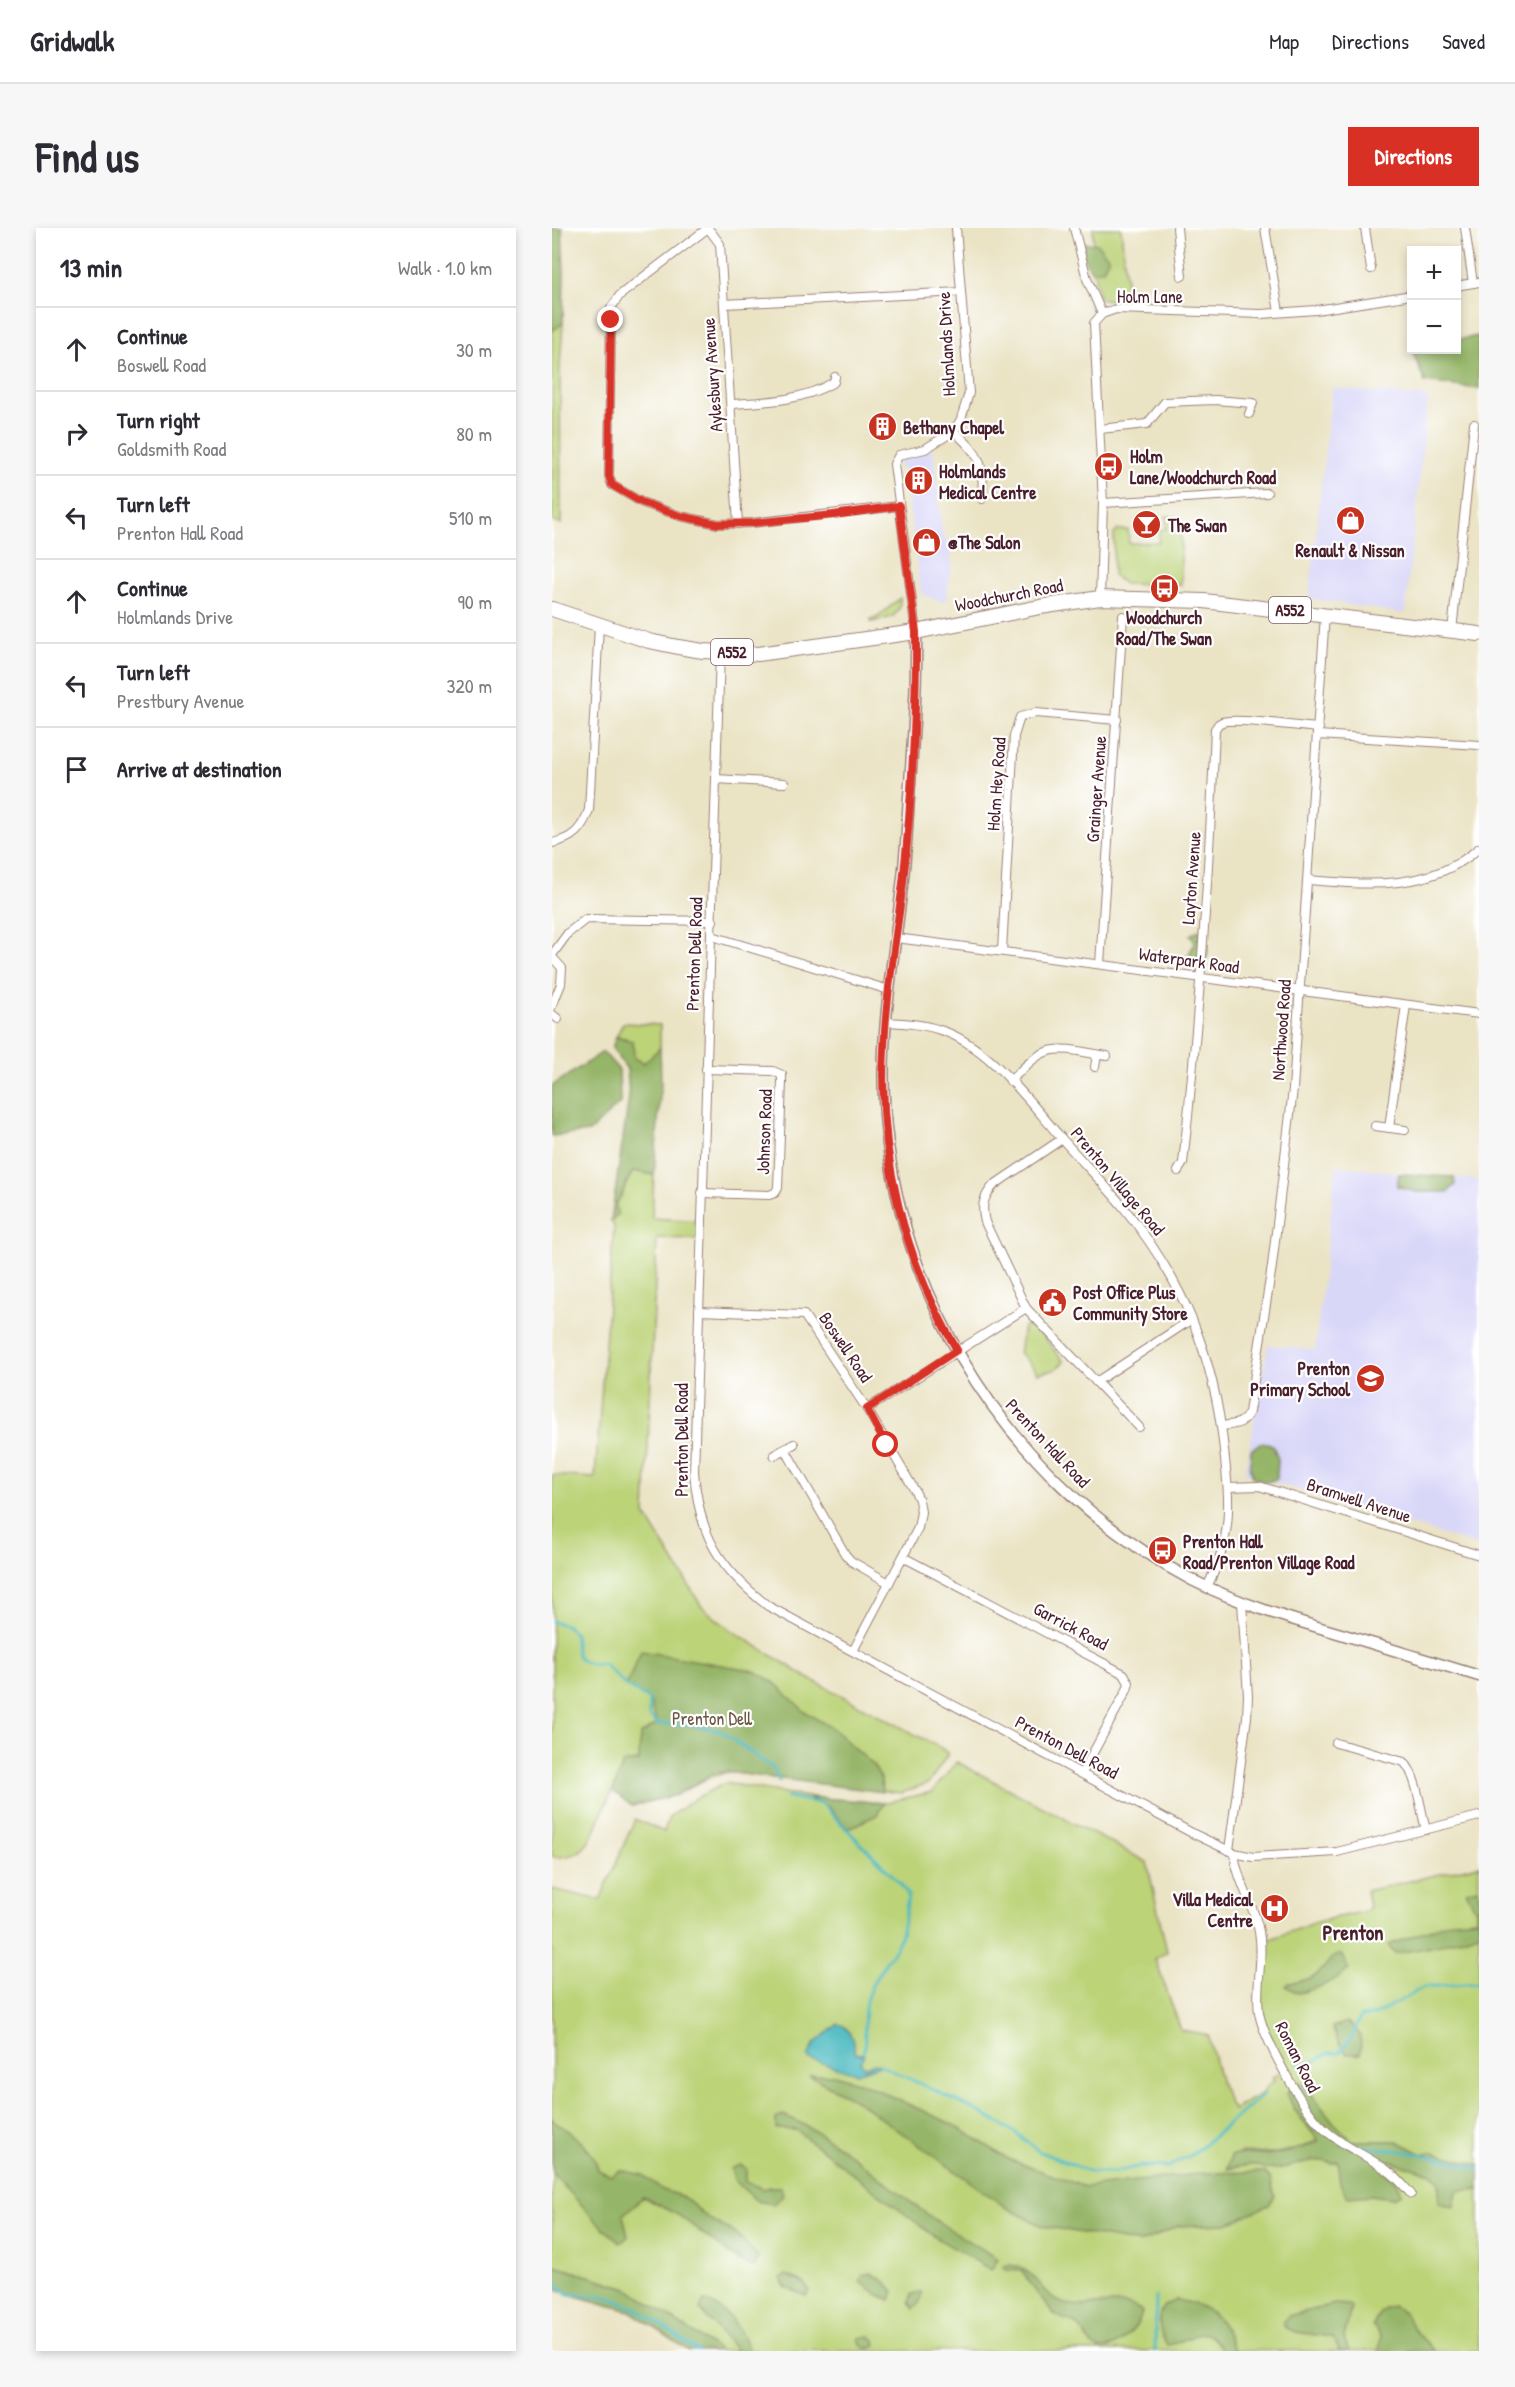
<!DOCTYPE html>
<meta charset="utf-8">
<style>
:root{--surface:#fff;--page:#f7f7f7;--text:#2b2b33;--muted:#7c7c81;--line:#e1e1e2;--accent:#d93025}
body{margin:0;font-family:"Patrick Hand",sans-serif;background:var(--page);color:var(--text)}
.controls{position:absolute;right:18px;top:18px;display:grid;overflow:hidden;border-radius:0px;box-shadow:0 3px 9px #0003}
.controls button{width:54px;height:54px;display:grid;place-items:center;padding:0;border:0;border-bottom:2px solid var(--line);background:var(--surface);color:var(--text);font:30px sans-serif}
.stop{position:absolute;width:18px;height:18px;margin:-14px;border:4px solid #d93025;border-radius:50%;background:#fff}
.stop.end{background:#d93025;border-color:#fff;box-shadow:0 2px 6px #0008}
.list{margin:0;padding:0;list-style:none}
h2{display:flex;justify-content:space-between;align-items:center;height:78px;margin:0;padding:0 24px;font-size:26px}
h2 small{font-size:20px;font-weight:400;color:var(--muted)}
.list li{display:grid;grid-template-columns:39px 1fr auto;gap:18px;align-items:center;box-sizing:border-box;height:84px;padding:0 24px;border-top:2px solid var(--line)}
.list b{display:block;font-size:22px;white-space:nowrap}
.list p{margin:0;font-size:20px;white-space:nowrap;color:var(--muted)}
.list em{font-size:20px;font-style:normal;color:var(--muted)}
.icon{flex:none;width:33px;height:33px;fill:none;stroke:currentColor;stroke-width:2;stroke-linecap:round;stroke-linejoin:round}
.map{position:relative;flex:none;width:927px;height:2123px;overflow:hidden;border-radius:0px}
header{display:flex;align-items:center;gap:36px;box-sizing:border-box;height:84px;padding:0 30px;background:var(--surface);border-bottom:2px solid var(--line)}
header strong{font-size:28px}
nav{display:flex;gap:33px;margin-inline-start:auto;font-size:21px}
.intro{display:flex;align-items:center;justify-content:space-between;box-sizing:border-box;height:144px;padding:0 36px}
h1{margin:0;font-size:42px}
.button{padding:15px 27px;border-radius:0px;background:var(--accent);color:#fff;font-size:21px;font-weight:700}
main{display:flex;gap:36px;padding:0 36px}
aside{flex:1;background:var(--surface);border-radius:0px;box-shadow:0 3px 9px #0003}
.map>svg:first-child{display:block}
.built{fill:#d9d7f8}
.green{fill:#bcd378;stroke:#837952;stroke-width:1.5}
.forest{fill:#95b568;stroke:#706a4a;stroke-width:1.5}
.water{fill:#49b9bf;stroke:#4a6c75;stroke-width:1.5}
.lines{fill:none;stroke-linecap:round;stroke-linejoin:round}
.stream{stroke:#49b9bf;stroke-width:3}
.minor-casing{stroke:#9a8178;stroke-width:10}
.tertiary-casing{stroke:#9a8178;stroke-width:13}
.trunk-casing{stroke:#9a8178;stroke-width:16}
.minor{stroke:#fff;stroke-width:8}
.tertiary{stroke:#fff;stroke-width:10}
.trunk{stroke:#fff;stroke-width:14}
.route{stroke:#d93025;stroke-width:8}
.labels{text-anchor:middle;dominant-baseline:central;stroke-width:4.5;stroke-linejoin:round;paint-order:stroke}
.shield{fill:#fff;stroke:#80626b;stroke-width:1.5}
.shield-label{font-size:16px;font-weight:bold;fill:#4a1f2b}
.street-label{font-size:18px;fill:#4a1f2b;stroke:#fff}
.poi-label{font-size:18px;font-weight:bold;fill:#4a1f2b;stroke:#fff;text-anchor:start}
.park-label{font-size:18px;fill:#6c5542;stroke:#fff}
.quarter-label{font-size:21px;font-weight:bold;fill:#4a1f2b;stroke:#fff}
</style>
<header>
<strong>Gridwalk</strong>
<nav><a>Map</a><a>Directions</a><a>Saved</a></nav>
</header>
<div class="intro"><h1>Find us</h1><a class="button">Directions</a></div>
<main>
<aside>
<h2>13 min<small>Walk · 1.0 km</small></h2>
<ul class="list">
<li><svg class="icon" aria-label="ahead" viewBox="0 0 24 24"><path d="M12 20V5M6 11l6-6 6 6"/></svg><div><b>Continue</b><p>Boswell Road</p></div><em>30 m</em></li>
<li><svg class="icon" aria-label="right" viewBox="0 0 24 24"><path d="M7 20v-9h11M14 6l5 5-5 5"/></svg><div><b>Turn right</b><p>Goldsmith Road</p></div><em>80 m</em></li>
<li><svg class="icon" aria-label="left" viewBox="0 0 24 24"><path d="M17 20v-9H6M10 6l-5 5 5 5"/></svg><div><b>Turn left</b><p>Prenton Hall Road</p></div><em>510 m</em></li>
<li><svg class="icon" aria-label="ahead" viewBox="0 0 24 24"><path d="M12 20V5M6 11l6-6 6 6"/></svg><div><b>Continue</b><p>Holmlands Drive</p></div><em>90 m</em></li>
<li><svg class="icon" aria-label="left" viewBox="0 0 24 24"><path d="M17 20v-9H6M10 6l-5 5 5 5"/></svg><div><b>Turn left</b><p>Prestbury Avenue</p></div><em>320 m</em></li>
<li><svg class="icon" aria-label="arrive" viewBox="0 0 24 24"><path d="M6 21V4h12l-3 4 3 4H6"/></svg><div><b>Arrive at destination</b></div></li>
</ul>
</aside>
<div class="map">
<svg width="927" height="2123" viewBox="0 0 927 2123">
<rect width="100%" height="100%" fill="#fff"/>
<filter id="ink" filterUnits="userSpaceOnUse"><feTurbulence type="fractalNoise" baseFrequency=".0167" numOctaves="2"/><feDisplacementMap in="SourceGraphic" scale="12" xChannelSelector="R" yChannelSelector="G"/><feConvolveMatrix kernelMatrix="1 2 1 2 8 2 1 2 1" color-interpolation-filters="sRGB"/></filter>
<filter id="wash" filterUnits="userSpaceOnUse"><feTurbulence type="fractalNoise" baseFrequency=".008" numOctaves="4" result="noise"/><feDisplacementMap in="SourceGraphic" scale="24" xChannelSelector="R" yChannelSelector="G"/><feGaussianBlur stdDeviation="1.35" result="paint"/><feColorMatrix in="noise" values="0 0 0 0 0 0 0 0 0 0 0 0 0 0 0 0 0 1.4 0 .05"/><feComposite in="paint" operator="in"/></filter>
<g filter="url(#wash)">
<rect width="100%" height="100%" fill="#eae3c4"/>
<g class="built">
<path d="M780,160l96,9 -23,217 -96,-16z"/>
<path d="M381,222l10,87 5,2 4,26 -7,38 -24,-9 -17,-126h-5l-1,-4 2,-7z"/>
<path d="M784,938l143,14v362l-3,3 -231,-72 23,-128 47,5z"/>
</g>
<g class="green">
<path d="M541,0h28l7,73 -28,-2 -6,-25z"/>
<path d="M11,95l-3,43 1,158 -9,-3v-190z"/>
<path d="M614,288l15,1v68l-57,-1 -11,-9 1,-41 4,-4h10l1,13 30,-1v-12l7,-1z"/>
<path d="M348,370c2,20 -13,21 -29,24v-2l7,-3z"/>
<path d="M71,795l37,2v23l-15,15 -11,-5 -8,-20 -10,-1z"/>
<path d="M82,943l20,4 -2,43 48,3 -1,18 -42,-1 -12,276 57,93 26,21 80,50 133,70 7,6 -19,29 -27,10 -175,-21 -21,7 -30,16 -44,11 -19,-15c-20,30 -16,70 -61,66v-382l43,3 19,-252 -3,-5 6,-6 -1,-12c9,-10 9,-23 18,-32z"/>
<path d="M472,1098l12,2 28,34 -10,8 -16,3 -19,-21z"/>
<path d="M405,1534l190,100 20,90 -12,7 26,71 27,5 13,49 12,26 28,-16 7,-9 6,-4 -2,-4 11,-5 9,17 2,20 25,31c-25,13 -50,16 -78,12l-12,13 106,-16 46,10 98,27v165h-759l-93,-63 -75,-23v-376l48,11 35,-81 29,13 5,-15 27,-19 29,-15 83,14 76,6 48,-11z"/>
<path d="M927,1637v300l-47,-13 -10,2 -25,-13h-45l-18,-18 -29,-37 -11,-5 -29,-56 -4,-20 4,-64 55,-20 46,-10 3,-5 -3,-15z"/>
</g>
<g class="forest">
<path d="M0,0h10l2,45 -1,50 -11,8z"/>
<path d="M532,15l13,1 12,14 -6,11 -10,3c-8,-9 -12,-17 -9,-29z"/>
<path d="M927,108v53l-54,-7 -13,-32h44l1,-10z"/>
<path d="M647,702l8,19v8l-16,13 -4,-4 -1,-6 9,-18 -5,-7z"/>
<path d="M64,809l17,4 1,17 10,5 16,-15 1,34 -7,93 -20,-4c-10,10 -8,21 -18,32l1,12 -6,6 18,-124 -2,-28 -15,-21z"/>
<path d="M51,824l16,18 1,33 -31,29 -37,4v-50z"/>
<path d="M847,946l55,3 1,8 -7,7h-32l-19,-6z"/>
<path d="M708,1215l13,2 5,14 -1,20 -10,3 -14,-4 -3,-12 1,-16z"/>
<path d="M89,1423l114,20 20,12 30,29 27,16 41,37 8,13 1,14 -155,-20 -14,1 -37,22 -44,11 -19,-15 10,-28 16,-2 1,-26 17,-11 -8,-25 -23,-13z"/>
<path d="M256,1569l76,6 -7,12 -29,14 -20,-22z"/>
<path d="M925,1660l2,2v43l-39,12 -45,9 -7,-9 65,-24 23,-2v-9l-10,-19z"/>
<path d="M789,1726l8,16c-16,12 -32,20 -52,23l-11,-7 3,-3c12,-1 24,-4 33,-13 7,-8 8,-13 19,-16z"/>
<path d="M795,1794c14,9 15,15 13,32h-13l-9,-12 -6,-15z"/>
<path d="M257,1847h25l28,8 92,42 54,34 77,28 120,-14 59,-1 6,6 5,18 -6,9 -43,19 -47,2 -39,17 -98,-17 -35,-18 -147,-105z"/>
<path d="M746,1854l7,4 29,37 18,18h45l25,13 10,-2 47,13v24l-22,2 -3,16 -15,-4v-22l-10,-8 -47,-14 1,12 13,11 6,12 -9,4 -22,-3 -23,2c-9,-11 -10,-19 -9,-33l-2,-3 -5,2c-25,-8 -37,7 -62,6 -6,0 -12,-4 -19,-4 -7,0 -16,3 -24,4l4,-13c12,-5 20,-1 33,-1 19,-1 38,-6 55,-14l-25,-32 -7,-16z"/>
<path d="M231,1887c53,22 91,60 137,94 24,18 52,34 78,50l-7,11 -56,-33 -139,-107 -20,-1v-10z"/>
<path d="M0,1891c17,13 42,28 46,51l13,6 9,-6 23,5 20,15 20,7 28,23 26,14 21,23 -4,10 -13,-5 -63,-47 -35,-18 -20,18 5,22 -8,5 -18,-15 -50,-54z"/>
<path d="M188,1937l6,3v14l18,7 6,-2h11l2,9 -10,8 -16,-3 -22,-20 -4,-12z"/>
<path d="M0,2037l75,23 93,63h-31l-59,-40 -62,-17 -16,-7z"/>
<path d="M458,2037c30,5 31,32 56,39 22,7 62,-9 76,8 -3,15 -24,39 -44,37 -10,-5 -12,-17 -21,-24 -7,-5 -18,-6 -24,-12 -12,-12 -21,-28 -31,-42l-17,-1 -2,-4z"/>
<path d="M319,2045l13,8 10,10 -3,9 -12,-5 -19,-13 2,-6z"/>
<path d="M234,2047l15,6 9,9 -4,6 -20,-8 -6,-10z"/>
<path d="M370,2065l-3,11 -5,5 -5,-7 3,-8z"/>
<path d="M624,2072c18,2 41,11 49,29 4,7 5,14 10,22h-13c-18,-34 -29,-9 -55,-6 -7,-8 -11,-29 -4,-38 3,-3 9,-5 13,-7z"/>
<path d="M152,2073c22,6 38,29 45,50h-13l-36,-42z"/>
<path d="M783,2076l13,1 3,3 -7,30 5,13h-11v-5l-7,-9 -36,-5 -9,-4 -3,-5 5,-7z"/>
<path d="M841,2078l11,7 12,19 19,19h-56l2,-14 -8,-11c5,-12 8,-17 20,-20z"/>
<path d="M318,2108l5,4 1,6 -9,3 -6,-4 -2,-7z"/>
</g>
<path class="water" d="M286,1796c11,1 16,17 17,28l9,3 -4,7 5,5 10,-4 5,2 -24,8 -47,-14 -1,-3 7,-13z"/>
<g class="lines">
<g class="stream">
<path d="M0,1393l15,5 8,8c-1,24 4,32 29,30l22,22 23,13v16l8,9h28l36,7 53,38 5,13"/>
<path d="M235,1569l34,6 80,81 7,11c-1,12 -6,40 -11,50 -10,17 -24,33 -30,53 -6,18 1,37 -4,55"/>
<path d="M328,1837l98,46 38,22 24,19 51,20h24l26,-6 27,1 25,-13 71,-60"/>
<path d="M747,1837l17,-4 12,-8h11l13,-16 8,-20 13,-1 51,-29 55,-4"/>
<path d="M801,1918c43,3 85,10 126,23"/>
<path d="M0,2052l16,14 40,3 31,13 59,41"/>
<path d="M603,2123l1,-54"/>
</g>
</g>
</g>
<g filter="url(#ink)">
<g class="lines">
<defs>
<g id="minor">
<path d="M156,0l-88,67 -9,13 -2,168 3,9 29,17 39,14 38,8 34,-1 147,-17"/>
<path d="M156,0l12,16 18,280"/>
<path d="M522,0l13,51 15,35"/>
<path d="M625,0l5,48"/>
<path d="M713,0l14,84"/>
<path d="M813,0l6,41"/>
<path d="M913,0l8,55"/>
<path d="M904,58l23,-4"/>
<path d="M172,76l237,-12"/>
<path d="M179,176c36,-2 71,-3 103,-22l1,-5"/>
<path d="M548,201l47,-5 18,-22 50,-2 38,3 -4,11"/>
<path d="M402,203c26,24 31,32 28,68"/>
<path d="M551,275l164,-10"/>
<path d="M548,370l3,-95 -9,-180 8,-9 14,-5 145,5 55,-4 96,-15"/>
<path d="M900,403l22,-207"/>
<path d="M364,404l-22,-168 5,-9 26,-6 29,-18 7,-12 8,-26 -13,-165"/>
<path d="M168,424l-26,820c5,63 24,95 74,134l426,228 40,19 19,4 84,-5 142,-36"/>
<path d="M766,507l161,10"/>
<path d="M164,551l68,4"/>
<path d="M0,615c21,-4 30,-14 37,-33l10,-185"/>
<path d="M756,652c58,5 124,11 171,-32"/>
<path d="M160,708l177,54"/>
<path d="M344,710l583,76"/>
<path d="M450,723l12,-215 6,-19 16,-4 81,7"/>
<path d="M0,727l16,-22 18,-14 127,2"/>
<path d="M0,729l10,11 -1,16 -9,22"/>
<path d="M548,736l23,-348"/>
<path d="M0,786l6,5"/>
<path d="M334,794c18,1 37,2 54,8 49,15 90,73 123,110 20,23 42,44 61,68 60,74 90,148 100,242 6,55 9,86 -17,137"/>
<path d="M543,839l2,-12"/>
<path d="M458,853c11,-10 24,-26 39,-30 16,-5 41,3 58,5"/>
<path d="M823,898l30,4"/>
<path d="M837,900l17,-123"/>
<path d="M510,911l-68,46c-11,12 -13,21 -9,37l41,86 113,119"/>
<path d="M626,943l5,-8c16,-144 26,-289 32,-434 3,-4 2,-5 7,-7 13,-5 78,5 97,6"/>
<path d="M150,965l67,2 6,-2 3,-5 4,-106v-7l-9,-4 -67,-2"/>
<path d="M147,1083l105,4 63,94 48,82 4,9 2,12 -3,16 -65,123"/>
<path d="M544,1154l96,-63"/>
<path d="M315,1181l159,-101"/>
<path d="M670,1198c13,-2 21,-1 27,-14l23,-146 21,-177 32,-475"/>
<path d="M233,1221l60,105 6,7 38,22"/>
<path d="M222,1227l20,-11"/>
<path d="M676,1259l31,-1 220,69"/>
<path d="M351,1329l221,117 5,9 -2,7 -45,83"/>
<path d="M784,1515l68,19c13,13 17,50 22,68"/>
<path d="M677,1622l18,-133 1,-21 -6,-94"/>
<path d="M682,1625c3,27 18,48 24,74 7,29 -3,58 1,86 5,27 42,92 61,112 19,20 47,30 68,46 9,6 16,15 23,23"/>
</g>
<path id="tertiary" d="M364,404c1,55 -3,110 -7,165 -2,29 -3,59 -7,89 -6,55 -16,109 -18,164 -10,219 115,428 308,530 48,24 98,39 149,54 46,14 92,28 138,42"/>
<path id="trunk" d="M0,381l97,32 29,6 25,4 55,3 158,-22 124,-25 60,-9 104,3 275,33"/>
</defs>
<use href="#minor" class="minor-casing"/>
<use href="#tertiary" class="tertiary-casing"/>
<use href="#trunk" class="trunk-casing"/>
<use href="#minor" class="minor"/>
<use href="#tertiary" class="tertiary"/>
<use href="#trunk" class="trunk"/>
</g>
</g>
<g class="lines" filter="url(#ink)">
<path class="route" d="M59,92l-2,156 3,9 29,17 39,14 38,8 34,-1 81,-8 66,-9 17,126v29c-1,74 -5,149 -13,222 -7,56 -17,111 -19,167 -6,105 20,210 73,300l-90,59 19,36"/>
</g>
<defs>
<symbol id="building-disc" viewBox="-11 -11 22 22"><circle r="9.5" fill="#c8321e" stroke="#fff"/><path d="M-4-6H4V6H1V3H-1V6H-4ZM-2.5-4.3h1.7v1.8h-1.7ZM.8-4.3h1.7v1.8H.8ZM-2.5-1h1.7V.8h-1.7ZM.8-1h1.7V.8H.8Z" fill="#fff"/></symbol>
<symbol id="bus-disc" viewBox="-11 -11 22 22"><circle r="9.5" fill="#c8321e" stroke="#fff"/><path d="M-5-6H5V4H4V6H2V4H-2V6H-4V4H-5ZM-3.5-4V0h7V-4ZM-3.5 1.2v1.5H-2V1.2ZM2 1.2v1.5H3.5V1.2Z" fill="#fff"/></symbol>
<symbol id="shop-disc" viewBox="-11 -11 22 22"><circle r="9.5" fill="#c8321e" stroke="#fff"/><path d="M-5-2.5h2.3a2.7 3.5 0 0 1 5.4 0H5L5.5 6h-11ZM-1.5-2.5h3a1.5 2.3 0 0 0-3 0Z" fill="#fff"/></symbol>
<symbol id="bar-disc" viewBox="-11 -11 22 22"><circle r="9.5" fill="#c8321e" stroke="#fff"/><path d="M-6-5H6L.8 .8V4.5H3.5V6h-7V4.5H-.8V.8Z" fill="#fff"/></symbol>
<symbol id="civic-disc" viewBox="-11 -11 22 22"><circle r="9.5" fill="#c8321e" stroke="#fff"/><path d="M-.6-6.5H3V-4.5H.6V-3L4-1V1h2V6H-6V1h2V-1L-.6-3ZM-1.2 2.5V6h2.4V2.5Z" fill="#fff"/></symbol>
<symbol id="school-disc" viewBox="-11 -11 22 22"><circle r="9.5" fill="#c8321e" stroke="#fff"/><path d="M0-5L7-2L0 1L-7-2ZM-4 1L0 2.5L4 1V4Q0 6-4 4Z" fill="#fff"/></symbol>
<symbol id="hospital-disc" viewBox="-11 -11 22 22"><circle r="9.5" fill="#c8321e" stroke="#fff"/><path d="M-5-5h3v3.5h4V-5h3V5h-3V1.5h-4V5h-3Z" fill="#fff"/></symbol>
</defs>
<g fill-rule="evenodd">
<use href="#building-disc" x="314" y="182" width="33" height="33"/>
<use href="#bus-disc" x="540" y="222" width="33" height="33"/>
<use href="#building-disc" x="350" y="236" width="33" height="33"/>
<use href="#shop-disc" x="782" y="276" width="33" height="33"/>
<use href="#bar-disc" x="578" y="280" width="33" height="33"/>
<use href="#shop-disc" x="358" y="298" width="33" height="33"/>
<use href="#bus-disc" x="596" y="344" width="33" height="33"/>
<use href="#civic-disc" x="484" y="1058" width="33" height="33"/>
<use href="#school-disc" x="802" y="1134" width="33" height="33"/>
<use href="#bus-disc" x="594" y="1306" width="33" height="33"/>
<use href="#hospital-disc" x="706" y="1664" width="33" height="33"/>
</g>
<g class="labels">
<g class="shield">
<rect x="717" y="369" width="42" height="26" rx="4.5"/>
<rect x="159" y="411" width="42" height="26" rx="4.5"/>
</g>
<g class="shield-label">
<text x="738" y="382">A552</text>
<text x="180" y="424">A552</text>
</g>
<g class="street-label">
<text x="598" y="68">Holm Lane</text>
<text transform="translate(394 116) rotate(-93)">Holmlands Drive</text>
<text transform="translate(160 147) rotate(-94)">Aylesbury Avenue</text>
<text transform="translate(457 367) rotate(-11)">Woodchurch Road</text>
<text transform="translate(444 556) rotate(-86)">Holm Hey Road</text>
<text transform="translate(544 561) rotate(-86)">Grainger Avenue</text>
<text transform="translate(639 650) rotate(-86)">Layton Avenue</text>
<text transform="translate(142 726) rotate(-88)">Prenton Dell Road</text>
<text transform="translate(637 732) rotate(8)">Waterpark Road</text>
<text transform="translate(729 802) rotate(-86)">Northwood Road</text>
<text transform="translate(212 904) rotate(-88)">Johnson Road</text>
<text transform="translate(566 953) rotate(50)">Prenton Village Road</text>
<text transform="translate(294 1119) rotate(56)">Boswell Road</text>
<text transform="translate(129 1212) rotate(-90)">Prenton Dell Road</text>
<text transform="translate(496 1215) rotate(47)">Prenton Hall Road</text>
<text transform="translate(807 1272) rotate(18)">Bramwell Avenue</text>
<text transform="translate(519 1398) rotate(28)">Garrick Road</text>
<text transform="translate(515 1519) rotate(28)">Prenton Dell Road</text>
<text transform="translate(746 1829) rotate(63)">Roman Road</text>
</g>
<g class="poi-label">
<text x="351" y="199">Bethany Chapel</text>
<text x="578" y="228">Holm<tspan x="578" dy="21">Lane/Woodchurch Road</tspan></text>
<text x="387" y="243">Holmlands<tspan x="387" dy="21">Medical Centre</tspan></text>
<text x="616" y="297">The Swan</text>
<text x="396" y="314">@The Salon</text>
<text x="798" y="322" text-anchor="middle">Renault &amp; Nissan</text>
<text x="612" y="389" text-anchor="middle">Woodchurch<tspan x="612" dy="21">Road/The Swan</tspan></text>
<text x="521" y="1064">Post Office Plus<tspan x="521" dy="21">Community Store</tspan></text>
<text x="798" y="1140" text-anchor="end">Prenton<tspan x="798" dy="21">Primary School</tspan></text>
<text x="631" y="1313">Prenton Hall<tspan x="631" dy="21">Road/Prenton Village Road</tspan></text>
<text x="701" y="1671" text-anchor="end">Villa Medical<tspan x="701" dy="21">Centre</tspan></text>
</g>
<g class="park-label">
<text x="160" y="1490">Prenton Dell</text>
</g>
<g class="quarter-label">
<text x="801" y="1704">Prenton</text>
</g>
</g>
</svg>
<div class="controls">
<button>+</button>
<button>−</button>
</div>
<div class="stop" style="left:334px;top:1217px"></div>
<div class="stop end" style="left:59px;top:92px"></div>
</div>
</main>
